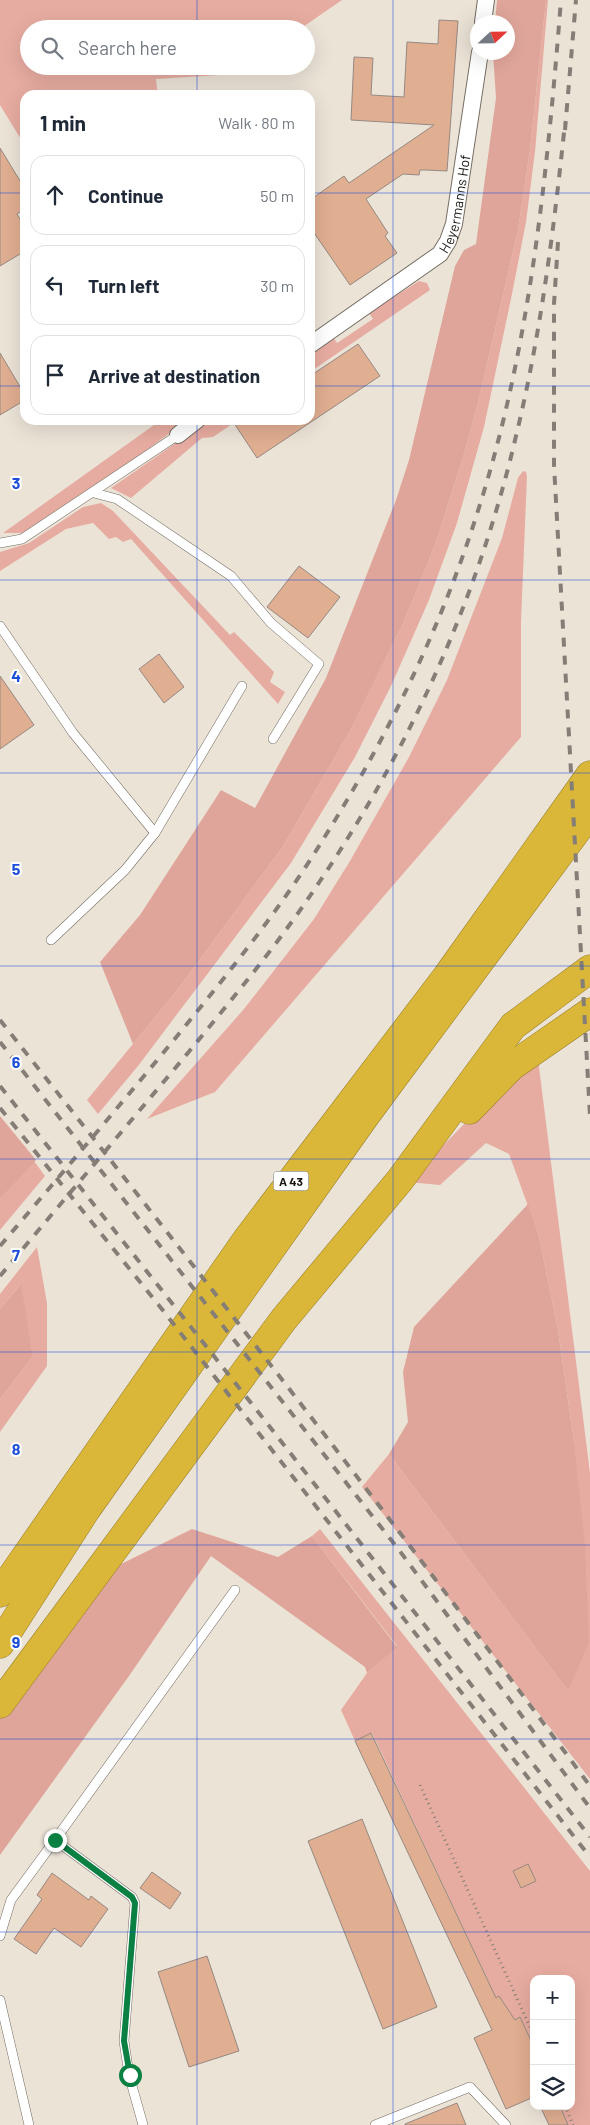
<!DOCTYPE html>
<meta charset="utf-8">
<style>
:root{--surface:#fff;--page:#f6f6f7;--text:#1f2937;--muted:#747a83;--line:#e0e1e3}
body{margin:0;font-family:Barlow,sans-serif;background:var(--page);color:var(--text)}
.controls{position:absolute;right:15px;bottom:15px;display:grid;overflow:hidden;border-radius:10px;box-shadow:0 5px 20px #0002}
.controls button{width:45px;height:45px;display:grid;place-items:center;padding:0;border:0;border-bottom:1px solid var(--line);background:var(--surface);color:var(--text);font:25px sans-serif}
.compass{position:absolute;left:470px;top:15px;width:45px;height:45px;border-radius:50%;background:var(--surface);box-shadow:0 5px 20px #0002;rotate:68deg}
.stop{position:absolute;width:15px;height:15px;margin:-11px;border:4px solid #0b8043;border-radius:50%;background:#fff}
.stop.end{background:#0b8043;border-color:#fff;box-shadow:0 1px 5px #0008}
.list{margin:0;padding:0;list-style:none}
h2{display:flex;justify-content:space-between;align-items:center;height:65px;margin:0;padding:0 20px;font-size:21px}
h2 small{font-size:16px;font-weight:400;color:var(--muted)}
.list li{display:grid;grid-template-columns:32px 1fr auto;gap:15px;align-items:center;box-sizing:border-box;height:80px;margin:0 10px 10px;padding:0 10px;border:1px solid var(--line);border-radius:15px}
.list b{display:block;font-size:19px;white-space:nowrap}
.list em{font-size:16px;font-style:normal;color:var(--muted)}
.icon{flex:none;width:28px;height:28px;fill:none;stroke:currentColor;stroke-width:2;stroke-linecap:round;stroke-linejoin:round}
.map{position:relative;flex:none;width:590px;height:2125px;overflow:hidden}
.search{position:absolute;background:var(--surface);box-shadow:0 5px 20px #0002;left:20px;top:20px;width:295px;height:55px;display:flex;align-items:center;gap:12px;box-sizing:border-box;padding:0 18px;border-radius:28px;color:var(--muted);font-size:19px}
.panel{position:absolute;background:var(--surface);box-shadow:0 5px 20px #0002;left:20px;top:90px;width:295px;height:335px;border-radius:15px}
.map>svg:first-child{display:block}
.green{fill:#e7aca1}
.forest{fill:#dfa59a}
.building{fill:#e0ae91;stroke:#968982}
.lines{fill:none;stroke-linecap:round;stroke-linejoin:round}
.service-casing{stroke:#746c62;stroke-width:10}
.minor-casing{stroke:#746c62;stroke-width:18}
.motorway-casing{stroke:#967e2b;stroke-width:29}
.path{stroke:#857f77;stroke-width:3;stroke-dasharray:1 4;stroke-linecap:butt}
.service{stroke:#fff;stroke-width:9}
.minor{stroke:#fff;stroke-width:16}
.motorway{stroke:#dab739;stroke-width:28}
.rail{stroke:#847e76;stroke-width:4;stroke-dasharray:9 9;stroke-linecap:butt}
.route{stroke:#0b8043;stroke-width:6}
.grid{fill:none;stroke:#1d4ed8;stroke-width:1;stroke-opacity:0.55}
.labels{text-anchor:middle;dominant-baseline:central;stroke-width:4;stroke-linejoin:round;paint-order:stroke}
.shield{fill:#fff;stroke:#5d5b58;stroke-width:1}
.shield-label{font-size:12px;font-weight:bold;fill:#181511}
.street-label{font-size:14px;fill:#181511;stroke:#fff}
.grid-label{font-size:16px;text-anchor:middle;font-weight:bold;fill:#1d4ed8;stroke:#fff;stroke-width:4;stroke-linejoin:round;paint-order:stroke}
</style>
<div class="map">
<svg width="590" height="2125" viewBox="0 0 590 2125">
<rect width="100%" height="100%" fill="#ece3d7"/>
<g class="green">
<path d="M0,0h342l-42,29h-271v37h218l-12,8 -79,5 1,10 3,6h-135v51l-25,-41z"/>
<path d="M546,0h2l-13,152 -9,70 -14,72 -28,133 -27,96 -28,77 -38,86 -36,71 -64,106 -153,203 -40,48 -11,-14 91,-111 104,-141 68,-117 52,-105 22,-53 12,-31 29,-91 14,-52 39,-169 12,-80z"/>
<path d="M419,281l8,2 3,7 -120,82v-20l23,-15 4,6 36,-24 -4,-6z"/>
<path d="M161,420h26l-55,41 -110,72h-19z"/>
<path d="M209,420h29l-25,17 -11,1 -71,60 -20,-10z"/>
<path d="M523,471l3,1 1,4 -6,146v115l-306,355 -68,27 97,-110 70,-90 36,-58 59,-104 38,-77 55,-142 16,-60z"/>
<path d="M101,503l12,8 117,124 4,-3 40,40 -4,10 15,10 -7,12 -147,-165 -8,3 -7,-5 -7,2 -16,-16 -27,6 -66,42v-19l29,-9 54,-36z"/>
<path d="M538,1059l52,414v306l-228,-292 27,-33 179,237 6,-249 -16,-112 -19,-94 -30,-82 -23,-11 -46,42 -32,-3 56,-58z"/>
<path d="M34,1161l11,15 -45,54v-31z"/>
<path d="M37,1247l10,56v63l-47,66v-33l33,-43 -13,-71 -20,24v-15z"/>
<path d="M320,1529l270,342v254h-22l-8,-19h11v-127h-37v68l-14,-29 -5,2 -16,-23 -3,1 -124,-265 -17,8 -14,-31 26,-37 30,-27 -85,-110z"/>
</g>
<g class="forest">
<path d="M497,0h49l-16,150 -12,80 -39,169 -14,52 -29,91 -12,31 -22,53 -52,105 -68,117 -104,141 -45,55 -33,-82 40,-47 81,-125 34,18 71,-130 70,-178 13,-40 46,-194 9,-16 12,-6 20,-146 -3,-45 15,-1v-30h-13z"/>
<path d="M0,1116l36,44 -36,39z"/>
<path d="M528,1204l11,32 19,94 16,112 11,104 4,96 -21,49 -179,-237 19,-32 -5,-50 11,-45z"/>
<path d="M21,1284l12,72 -33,43v-90z"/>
<path d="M192,1529l86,28 34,-21 85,111 -30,26 -2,-6 -154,-111 -82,120 -129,179v-137l111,-149z"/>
</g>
<g class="building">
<path d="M439,20l19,1 -11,150 -21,-1h-6l-1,5 -16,-1 -37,25 22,34 -3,3 12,17 -47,32 -40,-58v-27l34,-24 5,7 85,-58 -83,-5 3,-63 19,1 -2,37 33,2 3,-55 31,2z"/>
<path d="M0,148l25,41v20l-8,5 8,14v23l-25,15z"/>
<path d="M358,344l22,32 -123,82 -25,-38h78v-44z"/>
<path d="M0,353l25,42v5l-25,15z"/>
<path d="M299,566l41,31 -32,41 -41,-31z"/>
<path d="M159,654l25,33 -20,16 -25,-34z"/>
<path d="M0,676l34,49 -34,24z"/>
<path d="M371,1733l125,265 3,-2 16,24 5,-3 14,30v50l-28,12 -32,-71 18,-8 -137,-289z"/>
<path d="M362,1819l75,188 -54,22 -75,-188z"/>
<path d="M528,1864l8,17 -15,7 -8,-17z"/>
<path d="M152,1872l29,21 -11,16 -30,-21z"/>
<path d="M52,1873l37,27 2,-4 17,13 -27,38 -27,-19 -18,26 -22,-15 28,-40 -5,-4z"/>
<path d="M207,1956l32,95 -50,16 -31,-95z"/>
<path d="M457,2103l9,22h-61v-1z"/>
<path d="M540,2106h20l8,19h-19z"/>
</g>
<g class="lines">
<defs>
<g id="service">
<path d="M94,493l23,6 114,77 40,47 48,41 -46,75"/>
<path d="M0,543l22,-4 156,-104"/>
<path d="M0,626l73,107 82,100 87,-147"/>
<path d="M51,940l74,-70 30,-37"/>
<path d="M55,1840l180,-250"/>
<path d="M0,1936l11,-36 44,-60 77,57 3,6 -11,138 5,34 14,50"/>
<path d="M0,2000l29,125"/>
<path d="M375,2125l95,-38 36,38"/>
</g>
<g id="minor">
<path d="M483,22l3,-22"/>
<path id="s1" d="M310,345l130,-91 8,-13 6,-17 26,-172"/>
<path d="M178,435l19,-15"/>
</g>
<g id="motorway">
<path d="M469,1110l43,-44 78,-54"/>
<path d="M0,1593l247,-354 200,-263 143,-201"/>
<path d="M0,1644l86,-134 280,-395 224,-302"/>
<path d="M0,1704l284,-385 116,-139 113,-154 77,-57"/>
</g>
</defs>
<use href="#service" class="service-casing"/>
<use href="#minor" class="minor-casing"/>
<use href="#motorway" class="motorway-casing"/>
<g class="path">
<path d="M420,1785l114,251"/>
<path d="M565,2106l8,19"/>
</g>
<use href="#service" class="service"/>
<use href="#minor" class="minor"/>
<use href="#motorway" class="motorway"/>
<g class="rail">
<path d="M565,130l11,-130"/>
<path d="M558,242l-4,62v161l36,651"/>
<path d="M0,1020c200,253 399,507 590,766"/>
<path d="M0,1042l399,508 191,258"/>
<path d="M0,1086l259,327 331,424"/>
<path d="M0,1108l161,200 429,549"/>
<path d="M0,1246c58,-68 116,-136 173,-205 53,-65 107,-131 151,-203 62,-99 115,-206 151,-318 55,-167 72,-345 86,-520"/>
<path d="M0,1276c62,-74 125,-148 187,-222 46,-56 93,-112 133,-173 91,-135 159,-286 196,-445 25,-103 38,-208 49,-313"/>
</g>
</g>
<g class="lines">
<path class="route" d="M55,1840l77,57 3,6 -11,138 6,34"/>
</g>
<path class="grid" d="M197,0v29M393,0v2125M197,66v29M0,193h25M310,193h280M0,386h25M310,386h280M197,420v1705M0,580h590M0,773h590M0,966h590M0,1159h590M0,1352h590M0,1545h590M0,1739h590M0,1932h590"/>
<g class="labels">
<rect class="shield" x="273.5" y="1171.5" width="35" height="19" rx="4"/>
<g class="shield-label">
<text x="291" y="1181">A 43</text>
</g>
<g class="street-label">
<text stroke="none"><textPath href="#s1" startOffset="212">Heyermanns Hof</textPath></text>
</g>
</g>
<g class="grid-label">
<text x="16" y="489">3</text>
<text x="16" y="682">4</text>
<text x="16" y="875">5</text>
<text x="16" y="1068">6</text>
<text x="16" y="1261">7</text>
<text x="16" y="1455">8</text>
<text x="16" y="1648">9</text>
</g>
</svg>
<div class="controls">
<button>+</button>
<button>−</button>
<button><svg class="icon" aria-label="layers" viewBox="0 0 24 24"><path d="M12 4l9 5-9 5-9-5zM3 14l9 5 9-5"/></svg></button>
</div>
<svg class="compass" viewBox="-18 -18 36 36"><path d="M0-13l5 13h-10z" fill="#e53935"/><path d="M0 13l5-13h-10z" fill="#747a83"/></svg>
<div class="stop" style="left:130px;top:2075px"></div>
<div class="stop end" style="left:55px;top:1840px"></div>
<div class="search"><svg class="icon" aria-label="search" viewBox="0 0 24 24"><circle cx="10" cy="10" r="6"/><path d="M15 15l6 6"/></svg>Search here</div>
<section class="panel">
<h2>1 min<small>Walk · 80 m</small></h2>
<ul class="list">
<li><svg class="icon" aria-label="ahead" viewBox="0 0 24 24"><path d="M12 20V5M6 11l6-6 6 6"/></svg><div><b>Continue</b></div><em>50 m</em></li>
<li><svg class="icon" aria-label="left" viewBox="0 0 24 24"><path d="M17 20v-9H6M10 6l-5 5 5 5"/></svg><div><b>Turn left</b></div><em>30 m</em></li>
<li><svg class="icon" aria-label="arrive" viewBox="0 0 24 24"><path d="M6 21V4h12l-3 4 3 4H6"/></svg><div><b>Arrive at destination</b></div></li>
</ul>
</section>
</div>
